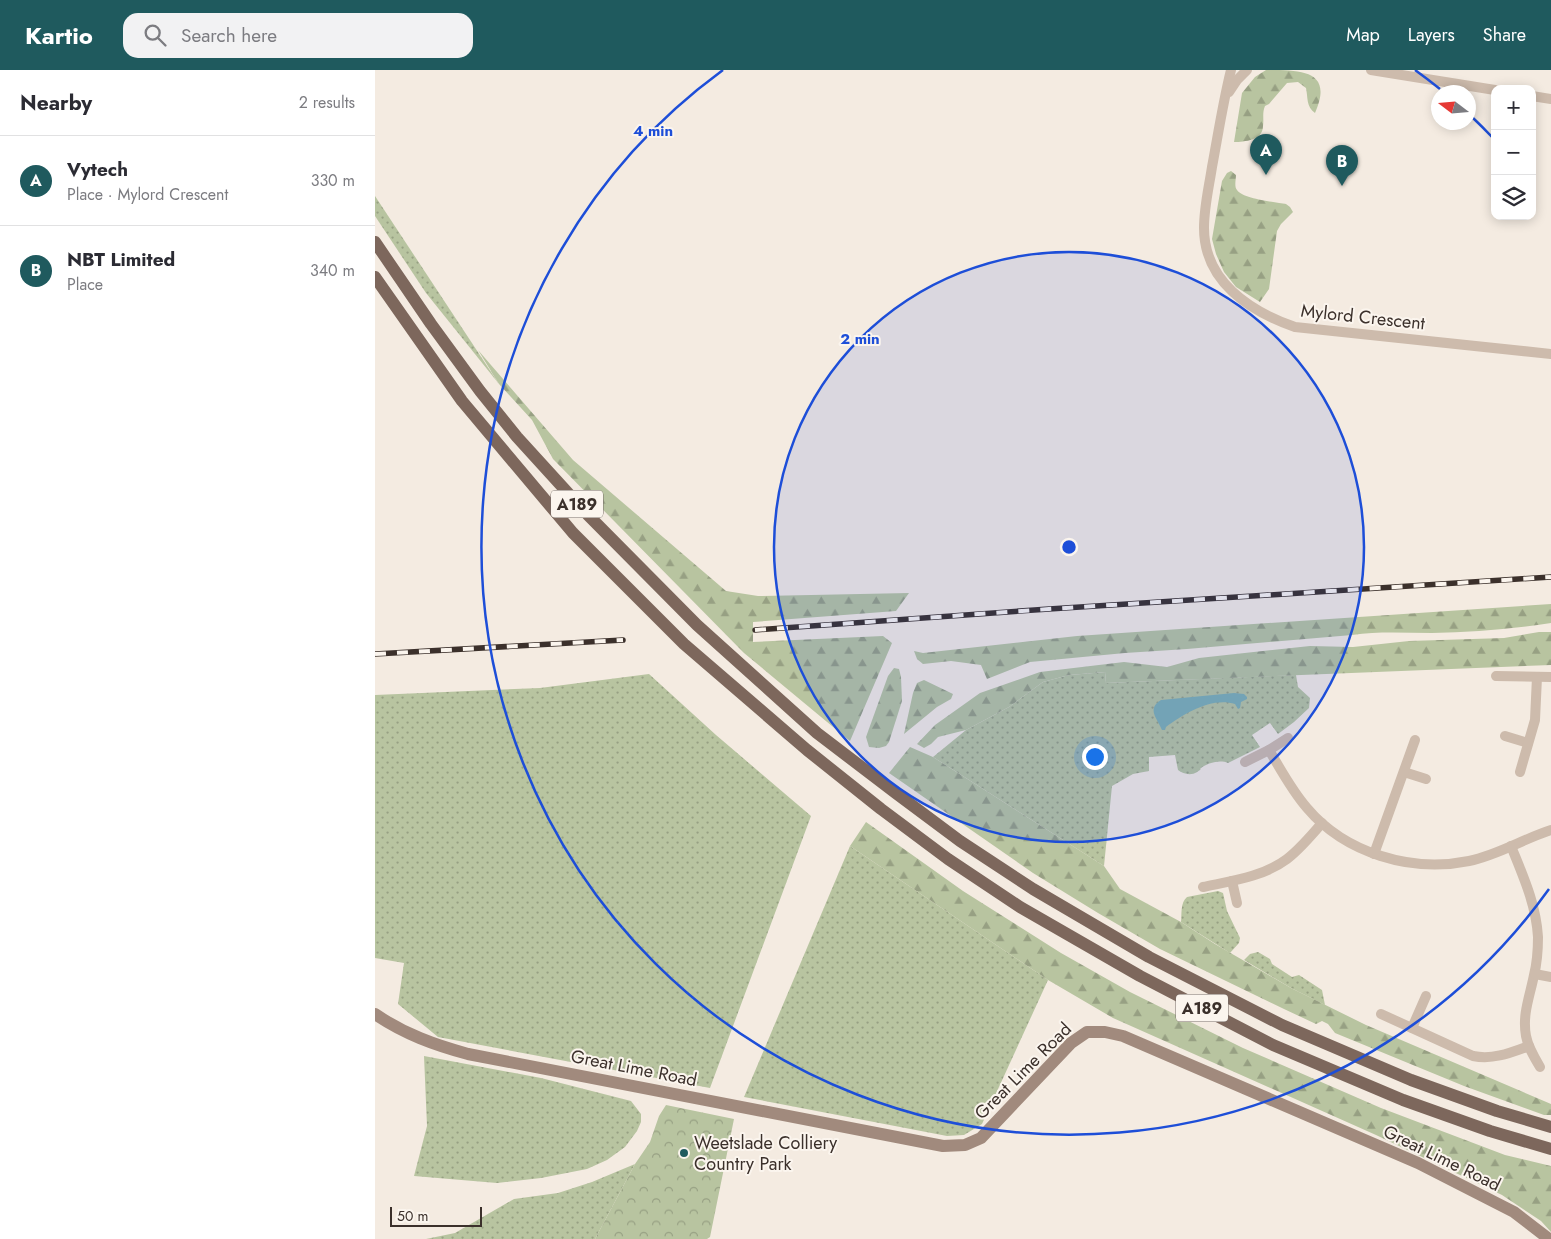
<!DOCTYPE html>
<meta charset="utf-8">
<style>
:root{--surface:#fff;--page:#f2f2f3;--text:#2b2b33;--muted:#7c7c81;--line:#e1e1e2;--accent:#1f5a5e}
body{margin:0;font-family:Jost,sans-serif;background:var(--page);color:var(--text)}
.controls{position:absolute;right:15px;top:15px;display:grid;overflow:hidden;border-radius:10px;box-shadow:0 2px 12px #0003}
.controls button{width:45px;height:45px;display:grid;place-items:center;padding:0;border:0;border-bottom:1px solid var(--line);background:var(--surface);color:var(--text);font:25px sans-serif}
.compass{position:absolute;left:1056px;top:15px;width:45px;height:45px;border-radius:50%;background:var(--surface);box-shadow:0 2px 12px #0003;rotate:286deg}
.scale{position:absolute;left:15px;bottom:12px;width:92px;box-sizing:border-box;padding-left:5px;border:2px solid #3b302b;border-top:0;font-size:14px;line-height:18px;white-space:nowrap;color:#3b302b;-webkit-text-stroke:4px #fbf5ee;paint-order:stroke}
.you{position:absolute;left:719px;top:686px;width:18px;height:18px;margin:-12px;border:4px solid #fff;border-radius:50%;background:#1a73e8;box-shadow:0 0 0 8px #1a73e833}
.badge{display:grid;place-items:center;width:32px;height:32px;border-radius:50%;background:var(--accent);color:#fff;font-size:16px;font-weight:700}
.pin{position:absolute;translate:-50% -41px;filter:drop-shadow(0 1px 2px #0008)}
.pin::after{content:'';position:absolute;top:26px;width:18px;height:15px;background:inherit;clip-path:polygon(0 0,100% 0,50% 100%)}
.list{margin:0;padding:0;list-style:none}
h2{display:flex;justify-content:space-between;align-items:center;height:65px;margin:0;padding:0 20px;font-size:21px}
h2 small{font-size:16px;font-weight:400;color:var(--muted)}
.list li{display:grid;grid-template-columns:32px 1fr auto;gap:15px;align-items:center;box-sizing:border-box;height:90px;padding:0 20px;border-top:1px solid var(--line)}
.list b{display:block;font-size:19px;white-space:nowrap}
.list p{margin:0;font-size:16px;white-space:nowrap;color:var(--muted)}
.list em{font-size:16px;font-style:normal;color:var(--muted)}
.icon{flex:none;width:28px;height:28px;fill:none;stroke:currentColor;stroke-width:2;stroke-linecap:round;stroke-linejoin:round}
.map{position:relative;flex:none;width:1176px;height:1169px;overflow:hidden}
header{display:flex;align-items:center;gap:30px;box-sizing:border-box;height:70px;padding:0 25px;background:var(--accent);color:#fff}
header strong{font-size:24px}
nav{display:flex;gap:28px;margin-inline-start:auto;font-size:18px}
.search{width:350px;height:45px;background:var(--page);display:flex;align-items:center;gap:12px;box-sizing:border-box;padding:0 18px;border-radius:15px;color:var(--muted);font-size:19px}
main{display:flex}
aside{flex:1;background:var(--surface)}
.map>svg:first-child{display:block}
.grass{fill:url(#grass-dots)}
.forest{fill:url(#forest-firs)}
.park{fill:url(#park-crowns)}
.water{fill:#7fb0b2}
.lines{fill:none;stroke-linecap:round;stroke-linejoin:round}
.minor{stroke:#cdbbac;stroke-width:10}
.secondary{stroke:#a18a7d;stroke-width:12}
.primary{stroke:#7d675c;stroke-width:12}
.rail-casing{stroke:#3b302b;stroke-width:5.5}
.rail{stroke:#fbf5ee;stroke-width:4;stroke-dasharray:11;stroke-linecap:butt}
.ring{fill:none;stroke:#1d4ed8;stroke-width:2.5}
.poi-dot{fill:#1f5a5e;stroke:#fbf5ee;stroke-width:2}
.labels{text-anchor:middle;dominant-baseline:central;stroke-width:4;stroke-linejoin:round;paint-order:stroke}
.shield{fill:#fbf5ee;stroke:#756b66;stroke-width:1}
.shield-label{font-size:16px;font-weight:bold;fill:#3b302b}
.street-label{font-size:18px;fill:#3b302b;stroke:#fbf5ee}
.poi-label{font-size:18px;fill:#3b302b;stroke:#fbf5ee;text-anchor:start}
.centre{fill:#1d4ed8;stroke:#fbf5ee;stroke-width:2.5}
.ring-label{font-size:15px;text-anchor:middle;font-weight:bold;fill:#1d4ed8;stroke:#fbf5ee;stroke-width:4;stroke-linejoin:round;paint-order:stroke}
</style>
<header>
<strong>Kartio</strong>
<div class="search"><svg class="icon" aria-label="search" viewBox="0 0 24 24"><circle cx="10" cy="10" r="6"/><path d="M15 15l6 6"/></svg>Search here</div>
<nav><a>Map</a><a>Layers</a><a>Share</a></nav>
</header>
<main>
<aside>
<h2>Nearby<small>2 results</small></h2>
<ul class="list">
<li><span class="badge">A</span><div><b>Vytech</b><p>Place · Mylord Crescent</p></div><em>330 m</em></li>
<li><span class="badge">B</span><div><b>NBT Limited</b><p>Place</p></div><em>340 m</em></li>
</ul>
</aside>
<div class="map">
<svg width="1176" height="1169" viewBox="0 0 1176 1169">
<defs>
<pattern id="grass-dots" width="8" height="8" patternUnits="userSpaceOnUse" patternTransform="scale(1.25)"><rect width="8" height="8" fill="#b8c4a0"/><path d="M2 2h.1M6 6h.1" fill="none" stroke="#97a083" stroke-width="1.8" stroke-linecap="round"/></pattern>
<pattern id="forest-firs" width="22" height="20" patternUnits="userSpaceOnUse" patternTransform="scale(1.25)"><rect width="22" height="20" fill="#b8c4a0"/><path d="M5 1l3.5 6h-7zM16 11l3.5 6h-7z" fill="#97a083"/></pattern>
<pattern id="park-crowns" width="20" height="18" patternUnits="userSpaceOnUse" patternTransform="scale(1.25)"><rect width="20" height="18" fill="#b8c4a0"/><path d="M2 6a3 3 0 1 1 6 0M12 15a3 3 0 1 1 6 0" fill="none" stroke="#97a083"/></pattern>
</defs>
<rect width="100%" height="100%" fill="#f4ebe1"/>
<g class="grass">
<path d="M0,126l124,188 -73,-91 -51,-77z"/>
<path d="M731,602l-1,11 191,-8 2,12 12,11 -1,10 -15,14 -16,12 -8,-11 -18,12 8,12 -32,16c-7,-3 -17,-1 -24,3 -7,4 0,2 -7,6 -6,4 -14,2 -19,-2l-3,-15 -26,2v14l-16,3 -21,12 -8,80 -171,-109 33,-27 43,-23 34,-25 26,-7z"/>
<path d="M274,604l67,61 95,81 -101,272 -272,-51 -40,-33 6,-41 -29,-5v-263l165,-7z"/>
<path d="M475,776l198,134 -66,144 -18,11 -17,1 -203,-39z"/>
<path d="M843,821l5,2 4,18 13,27 -1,5 -9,10 -49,-31c1,-8 -1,-19 6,-25z"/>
<path d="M883,882l12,7 2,5 20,13 7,-2 23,15 3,15 -34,-17 -47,-28 6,-6z"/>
<path d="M49,986l117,22 90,23 10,13v8l-4,9 -12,16 -18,13 -20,9 -46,9 -44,5 -83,-7 13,-50z"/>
<path d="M260,1094l-40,75h-169l29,-6 59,-34 44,-6 34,-11z"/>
</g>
<g class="forest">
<path d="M891,0c35,0 68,0 49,43 -9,-6 -7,-16 -9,-25l-8,-6 -11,1 -18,21 -4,2c-3,7 -1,12 -2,20 0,14 -18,16 -29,16l8,-49 13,-16z"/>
<path d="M856,101l5,4c0,4 -2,12 1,15 6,9 38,12 49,14l4,3 3,5 -12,12 -4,7 -8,58 -9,13 -24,-15 -12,-15 -8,-18 -4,-15 10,-58 5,-8z"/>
<path d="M103,280l95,110 153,131 32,5 151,-3 -13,18 -143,11v20l130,-6 9,7 -42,98 -106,-88 -191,-194 -21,-39 -33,-36z"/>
<path d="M1176,534v19c-39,6 -79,9 -119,10 -27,0 -53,-2 -80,2l-165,14 -62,4 -95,9 -43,17 -6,-14 -30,-4 -28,3 -6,-5 -3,-8 9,2 154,-17z"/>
<path d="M1164,562h12v33l-446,18 1,-11 -37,3 -26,7 -34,25 -43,23 -28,7 -7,7 -7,4 -7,-4 18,-19 45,-32 60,-21 84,-10 43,5 32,-9 111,-12 43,1 56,-6 95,-3z"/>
<path d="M519,598l5,1 2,8 1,24 -13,41 -3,4 -7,2 -10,-1 -3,-10 22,-61z"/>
<path d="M549,610l29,14 -2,5 -14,8 -33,27 9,-41 4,-10z"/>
<path d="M535,677l23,10 171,109 16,23 61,33 34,22 76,44 75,37 185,79v11h-7l-80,-29 -129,-53 -7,-9 -6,-3 -6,3 -32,-15 -124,-60 -62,-36 -65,-40 -144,-100z"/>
<path d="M491,752l97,69 98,62 69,39 113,56 138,60 124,47 46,11v66l-10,-11 -39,-26 -126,-60 -263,-117 -65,-38 -198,-134z"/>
</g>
<path class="park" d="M291,1035l68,14 -24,118 -3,2h-112l40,-75 15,-22 9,-26z"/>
<path class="water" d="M859,623l10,1 3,3v2l-6,3 -1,6 -2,1 -3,-5c-24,-7 -51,10 -69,23l-1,3h-3c-4,-11 -16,-21 -1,-30z"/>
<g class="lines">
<g class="minor">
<path d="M856,0c-8,32 -13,65 -19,97 -3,20 -8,40 -8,61 0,53 45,83 91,99l256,27"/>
<path d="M996,0l124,20"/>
<path d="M854,22l8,-12 10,-10"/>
<path d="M1157,26l19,3"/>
<path d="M1121,606l55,1"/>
<path d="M1130,666l23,7"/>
<path d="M894,680c12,20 23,41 38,58 38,45 104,65 162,53 29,-6 54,-22 82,-31"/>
<path d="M870,692l24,-12 19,-12"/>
<path d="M1029,702l22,7"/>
<path d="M1145,702l15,-52 2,-43"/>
<path d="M1136,776c12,30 25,58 27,91 0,13 -1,26 -4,38 -4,21 -12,39 -8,61 2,11 8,21 14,31"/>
<path d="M999,784l41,-114"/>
<path d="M857,811l5,22"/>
<path d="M828,817c28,-6 60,-10 84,-28 13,-10 24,-23 35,-36"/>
<path d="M1160,904l16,3"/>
<path d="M1006,944l92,42c20,4 37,-3 56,-10"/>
<path d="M1037,958l14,-32"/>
</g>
<path class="secondary" d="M0,944c29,20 60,31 93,40l475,92 22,-1 16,-7 90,-95 16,-11h18l18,4 295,127 96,49 35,27"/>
<g class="primary">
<path d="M0,172l56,82 49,67 37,46 71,78 109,110 120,108 80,61 63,47 73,48 116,68 133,68 129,55 86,31 54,16"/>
<path d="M0,207l87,124 111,132 111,111 123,106 74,59 67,50 72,48 120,69 133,69 130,55 87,31 61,18"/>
</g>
<defs>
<g id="rail">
<path d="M380,560l294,-21 502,-32"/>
<path d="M0,584l248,-14"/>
</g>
</defs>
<use href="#rail" class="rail-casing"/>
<use href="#rail" class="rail"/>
</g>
<circle cx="694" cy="477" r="295" fill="#1d4ed8" fill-opacity=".12"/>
<g class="ring">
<circle cx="694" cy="477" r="295"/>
<path d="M1174 819A589 589 0 1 1 348 0M1040 0A589 589 0 0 1 1065 19M1096 46A589 589 0 0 1 1118 68"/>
</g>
<circle class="poi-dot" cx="309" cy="1083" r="5"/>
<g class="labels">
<g class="shield">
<rect x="176" y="420.5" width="52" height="27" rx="4"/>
<rect x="801" y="924.5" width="52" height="27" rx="4"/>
</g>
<g class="shield-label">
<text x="202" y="434">A189</text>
<text x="827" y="938">A189</text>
</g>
<g class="street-label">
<text transform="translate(988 247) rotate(6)">Mylord Crescent</text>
<text transform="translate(259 998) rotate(11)">Great Lime Road</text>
<text transform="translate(648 1001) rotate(-45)">Great Lime Road</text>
<text transform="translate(1067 1088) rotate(26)">Great Lime Road</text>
</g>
<g class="poi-label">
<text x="319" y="1073">Weetslade Colliery<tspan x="319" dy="21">Country Park</tspan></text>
</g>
</g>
<circle cx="694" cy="477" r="8" class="centre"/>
<g class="ring-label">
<text x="278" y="66">4 min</text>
<text x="485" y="274">2 min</text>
</g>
</svg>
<div class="controls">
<button>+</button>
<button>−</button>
<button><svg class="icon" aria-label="layers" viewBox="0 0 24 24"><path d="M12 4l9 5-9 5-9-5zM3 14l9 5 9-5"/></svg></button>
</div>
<svg class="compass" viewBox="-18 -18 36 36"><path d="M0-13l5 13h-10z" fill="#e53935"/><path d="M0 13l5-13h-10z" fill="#7c7c81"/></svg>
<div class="scale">50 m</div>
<div class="you"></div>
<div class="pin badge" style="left:891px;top:105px">A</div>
<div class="pin badge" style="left:967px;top:116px">B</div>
</div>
</main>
